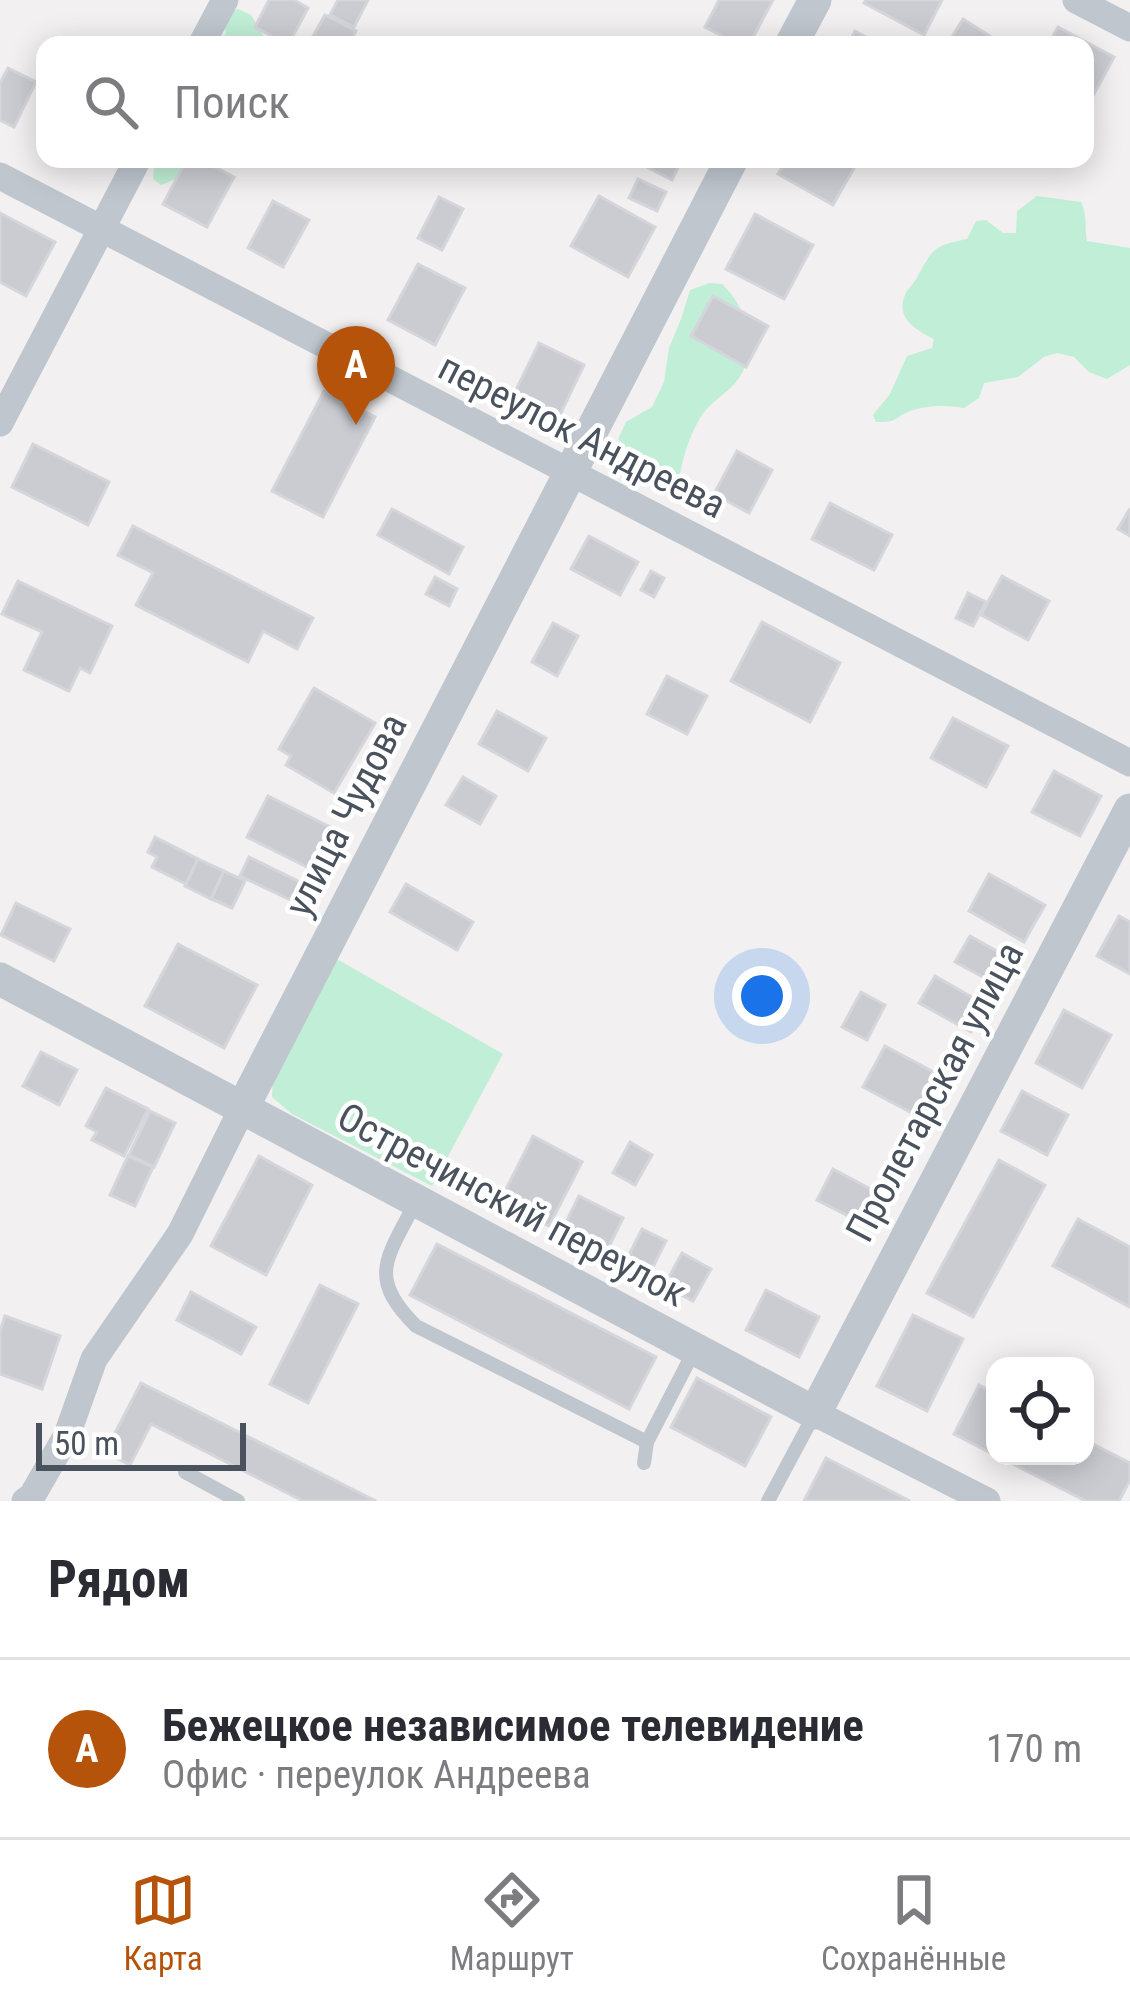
<!DOCTYPE html>
<html lang="ru">
<meta charset="utf-8">
<style>
:root{--surface:#fff;--page:#f2f2f3;--text:#2b2b33;--muted:#7c7c81;--line:#e1e1e2;--accent:#b45309}
body{margin:0;font-family:"Roboto Condensed",sans-serif;background:var(--page);color:var(--text)}
.controls{position:absolute;right:36px;bottom:36px;display:grid;overflow:hidden;border-radius:24px;box-shadow:0 6px 30px #0003}
.controls button{width:108px;height:108px;display:grid;place-items:center;padding:0;border:0;border-bottom:3px solid var(--line);background:var(--surface);color:var(--text);font:60px sans-serif}
.scale{position:absolute;left:36px;bottom:30px;width:210px;box-sizing:border-box;padding-left:12px;border:6px solid #49525d;border-top:0;font-size:33px;line-height:42px;white-space:nowrap;color:#49525d;-webkit-text-stroke:9px #fff;paint-order:stroke}
.you{position:absolute;left:762px;top:996px;width:42px;height:42px;margin:-30px;border:9px solid #fff;border-radius:50%;background:#1a73e8;box-shadow:0 0 0 18px #1a73e833}
.badge{display:grid;place-items:center;width:78px;height:78px;border-radius:50%;background:var(--accent);color:#fff;font-size:39px;font-weight:700}
.pin{position:absolute;translate:-50% -99px;filter:drop-shadow(0 3px 6px #0008)}
.pin::after{content:'';position:absolute;top:63px;width:42px;height:36px;background:inherit;clip-path:polygon(0 0,100% 0,50% 100%)}
.list{margin:0;padding:0;list-style:none}
h2{display:flex;justify-content:space-between;align-items:center;height:156px;margin:0;padding:0 48px;font-size:51px}
h2 small{font-size:39px;font-weight:400;color:var(--muted)}
.list li{display:grid;grid-template-columns:78px 1fr auto;gap:36px;align-items:center;box-sizing:border-box;height:180px;padding:0 48px;border-top:3px solid var(--line)}
.list b{display:block;font-size:45px;white-space:nowrap}
.list p{margin:0;font-size:39px;white-space:nowrap;color:var(--muted)}
.list em{font-size:39px;font-style:normal;color:var(--muted)}
.icon{flex:none;width:66px;height:66px;fill:none;stroke:currentColor;stroke-width:2;stroke-linecap:round;stroke-linejoin:round}
.map{position:relative;flex:none;width:1130px;height:1501px;overflow:hidden}
.search{position:absolute;background:var(--surface);box-shadow:0 6px 30px #0003;left:36px;right:36px;top:36px;height:132px;display:flex;align-items:center;gap:30px;box-sizing:border-box;padding:0 42px;border-radius:24px;color:var(--muted);font-size:45px}
.sheet{height:336px;background:var(--surface)}
nav{display:flex;justify-content:space-around;align-items:center;box-sizing:border-box;height:168px;border-top:3px solid var(--line);background:var(--surface);font-size:33px;color:var(--muted)}
nav a{display:grid;justify-items:center;gap:6px}
nav .on{color:var(--accent)}
.map>svg:first-child{display:block}
.green{fill:#c1eed6}
.building{fill:#caccd2;stroke:#d4d6db;stroke-width:3}
.lines{fill:none;stroke-linecap:round;stroke-linejoin:round}
.service{stroke:#bfc6ce;stroke-width:14}
.minor{stroke:#bfc6ce;stroke-width:27}
.tertiary{stroke:#bfc6ce;stroke-width:33}
.labels{text-anchor:middle;dominant-baseline:central;stroke-width:9;stroke-linejoin:round;paint-order:stroke}
.street-label{font-size:39px;fill:#49525d;stroke:#fff}
</style>
<div class="map">
<svg width="1130" height="1501" viewBox="0 0 1130 1501">
<rect width="100%" height="100%" fill="#f2f0f0"/>
<g class="green">
<path d="M238,9l13,6 15,25 -1,5h-47l8,-12 -3,-14 4,-6z"/>
<path d="M155,159h52l-36,22 -10,4 -8,-6z"/>
<path d="M1037,196l44,6c7,15 3,25 6,39l43,7v117l-23,14 -18,-7 -15,-15 -17,-4 -13,4 -26,20 -34,6 -5,15 -15,10c-17,-3 -34,-3 -51,2 -18,6 -14,13 -37,12l-3,-7 17,-21 17,-38 25,-8 2,-9c-17,-9 -39,-20 -29,-44 2,-6 8,-10 11,-16 17,-29 15,-33 51,-40l9,-18 10,-1 17,13h13l1,-22z"/>
<path d="M710,283l12,1c24,23 39,63 17,94 -10,15 -29,23 -39,40 -13,22 -20,48 -22,72l-9,4 -36,-20 -17,-17 3,-20 7,-15 26,-15 12,-25 5,-34 12,-29 9,-29z"/>
<path d="M335,958l168,96 -71,132 -140,-72 -20,-17 1,-22z"/>
</g>
<g class="building">
<path d="M269,0h25l14,8 -20,37 -33,-18z"/>
<path d="M338,0h30l-14,27 -24,-12z"/>
<path d="M719,0h54l-24,45h-10l-34,-18z"/>
<path d="M866,0h76l-18,35 -60,-32z"/>
<path d="M325,15l31,16 -7,14h-24l-13,-7z"/>
<path d="M963,19l38,24 -1,2h-53z"/>
<path d="M1058,27l56,30 -27,50 -2,-62h-37z"/>
<path d="M855,31l25,14h-32z"/>
<path d="M8,68l28,14 -22,45 -14,-7v-37z"/>
<path d="M187,159h13l34,18 -27,50 -44,-23z"/>
<path d="M631,159h51l-10,21z"/>
<path d="M787,159h68l3,2 -25,44 -55,-31z"/>
<path d="M638,179l28,13 -9,19 -28,-13z"/>
<path d="M599,196l56,31 -27,50 -57,-31z"/>
<path d="M439,197l24,12 -21,41 -24,-12z"/>
<path d="M273,201l36,19 -26,47 -35,-19z"/>
<path d="M0,213l55,29 -29,54 -26,-14z"/>
<path d="M755,214l58,31 -29,54 -58,-30z"/>
<path d="M418,264l47,24 -30,57 -47,-25z"/>
<path d="M713,296l55,30 -22,41 -55,-31z"/>
<path d="M539,343l45,22 -28,58 -45,-23z"/>
<path d="M324,391l51,26 -52,100 -51,-26z"/>
<path d="M33,444l76,38 -21,43 -76,-38z"/>
<path d="M737,451l35,19 -23,43 -35,-19z"/>
<path d="M830,503l62,32 -18,35 -62,-31z"/>
<path d="M392,509l71,38 -14,27 -71,-39z"/>
<path d="M1129,510l1,1v25l-12,-7z"/>
<path d="M133,526l180,92 -16,31 -34,-18 -15,31 -112,-57 17,-32 -35,-18z"/>
<path d="M589,536l49,26 -18,33 -49,-26z"/>
<path d="M651,571l13,7 -10,19 -13,-7z"/>
<path d="M1002,576l47,25 -21,39 -47,-25z"/>
<path d="M435,577l22,12 -8,17 -23,-12z"/>
<path d="M18,581l94,45 -22,47 -10,-5 -11,23 -45,-21 18,-38 -40,-18z"/>
<path d="M968,593l18,9 -13,24 -17,-8z"/>
<path d="M762,622l78,41 -30,59 -79,-41z"/>
<path d="M553,623l25,13 -21,40 -25,-14z"/>
<path d="M667,676l40,20 -20,38 -40,-20z"/>
<path d="M314,688l61,35 -41,70 -48,-28 5,-9 -12,-7z"/>
<path d="M497,711l49,27 -18,33 -49,-27z"/>
<path d="M953,718l55,28 -22,41 -55,-29z"/>
<path d="M1054,771l47,25 -21,40 -48,-24z"/>
<path d="M463,777l33,19 -16,28 -34,-19z"/>
<path d="M268,796l66,33 -21,41 -66,-33z"/>
<path d="M155,837l43,22 -12,25 -34,-17 5,-10 -9,-5z"/>
<path d="M249,857l55,27 -9,18 -55,-26z"/>
<path d="M198,859l26,12 -13,28 -26,-13z"/>
<path d="M224,871l21,10 -13,27 -21,-9z"/>
<path d="M989,874l56,31 -21,37 -55,-31z"/>
<path d="M406,884l67,38 -16,28 -67,-38z"/>
<path d="M16,903l54,26 -16,32 -53,-26z"/>
<path d="M1119,916l11,6v52l-33,-18z"/>
<path d="M970,936l41,23 -15,25 -41,-22z"/>
<path d="M178,944l79,41 -33,63 -79,-42z"/>
<path d="M935,976l51,29 -15,27 -52,-29z"/>
<path d="M861,992l24,13 -18,35 -25,-13z"/>
<path d="M1064,1010l47,25 -29,53 -46,-25z"/>
<path d="M885,1046l60,32 -22,41 -60,-32z"/>
<path d="M41,1052l36,18 -18,35 -36,-19z"/>
<path d="M106,1088l42,21 -24,47 -32,-16 5,-8 -11,-6z"/>
<path d="M1022,1091l46,24 -21,40 -46,-24z"/>
<path d="M150,1111l25,12 -21,44 -25,-12z"/>
<path d="M533,1136l49,26 -33,64 -49,-25z"/>
<path d="M630,1142l22,13 -17,30 -22,-12z"/>
<path d="M128,1156l25,11 -18,39 -25,-11z"/>
<path d="M259,1156l53,29 -46,90 -55,-29z"/>
<path d="M999,1160l46,25 -72,132 -46,-24z"/>
<path d="M833,1169l49,26 -16,30 -49,-25z"/>
<path d="M579,1196l44,22 -18,37 -44,-23z"/>
<path d="M1078,1219l52,28v60l-77,-41z"/>
<path d="M642,1229l24,12 -18,36 -24,-12z"/>
<path d="M437,1244l219,113 -27,52 -219,-114z"/>
<path d="M682,1253l29,16 -18,32 -29,-15z"/>
<path d="M320,1285l38,19 -50,99 -38,-19z"/>
<path d="M766,1290l53,27 -20,40 -53,-27z"/>
<path d="M191,1292l65,35 -15,27 -64,-34z"/>
<path d="M913,1315l50,24 -36,72 -50,-25z"/>
<path d="M5,1316l55,20 -18,53 -42,-15v-43z"/>
<path d="M697,1378l74,39 -26,49 -74,-39z"/>
<path d="M141,1383l235,118h-73l-152,-77 -21,41 -25,-13z"/>
<path d="M979,1385l16,9v61l-41,-21z"/>
<path d="M1085,1440l45,23v17l-11,21h-33l-89,-45h88z"/>
<path d="M826,1458l84,43h-106z"/>
</g>
<g class="lines">
<g class="service">
<path d="M416,1201c-27,55 -51,75 0,125l231,116"/>
<path d="M644,1463l3,-21 48,-93"/>
<path d="M185,1472l53,29"/>
<path d="M768,1501l47,-88"/>
</g>
<g class="minor">
<path d="M1076,0l54,28"/>
<path d="M201,45l24,-45"/>
<path d="M0,176l1130,587"/>
<path d="M0,423l138,-264"/>
<path d="M815,1413l172,88"/>
<path d="M25,1501l7,-5 35,-61 27,-76 86,-125 62,-125"/>
</g>
<g class="tertiary">
<path d="M791,45l24,-45"/>
<path d="M0,979l815,434 315,-603"/>
<path d="M242,1109l490,-950"/>
</g>
</g>
<g class="labels">
<g class="street-label">
<text transform="translate(582 436) rotate(27)">переулок Андреева</text>
<text transform="translate(346 815) rotate(-63)">улица Чудова</text>
<text transform="translate(935 1092) rotate(-62)">Пролетарская улица</text>
<text transform="translate(512 1205) rotate(28)">Остречинский переулок</text>
</g>
</g>
</svg>
<div class="controls">
<button><svg class="icon" aria-label="locate" viewBox="0 0 24 24"><circle cx="12" cy="12" r="6"/><path d="M12 2v4M12 18v4M2 12h4M18 12h4"/></svg></button>
</div>
<div class="scale">50 m</div>
<div class="you"></div>
<div class="pin badge" style="left:356px;top:425px">A</div>
<div class="search"><svg class="icon" aria-label="search" viewBox="0 0 24 24"><circle cx="10" cy="10" r="6"/><path d="M15 15l6 6"/></svg>Поиск</div>
</div>
<section class="sheet">
<h2>Рядом<small></small></h2>
<ul class="list">
<li><span class="badge">A</span><div><b>Бежецкое независимое телевидение</b><p>Офис · переулок Андреева</p></div><em>170 m</em></li>
</ul>
</section>
<nav>
<a class="on"><svg class="icon" aria-label="map" viewBox="0 0 24 24"><path d="M3 6l6-2 6 2 6-2v14l-6 2-6-2-6 2zM9 4v14M15 6v14"/></svg>Карта</a>
<a><svg class="icon" aria-label="directions" viewBox="0 0 24 24"><path d="M12 3l9 9-9 9-9-9zM9 14v-3h6M13 9l2 2-2 2"/></svg>Маршрут</a>
<a><svg class="icon" aria-label="saved" viewBox="0 0 24 24"><path d="M7 4h10v16l-5-4-5 4z"/></svg>Сохранённые</a>
</nav>
